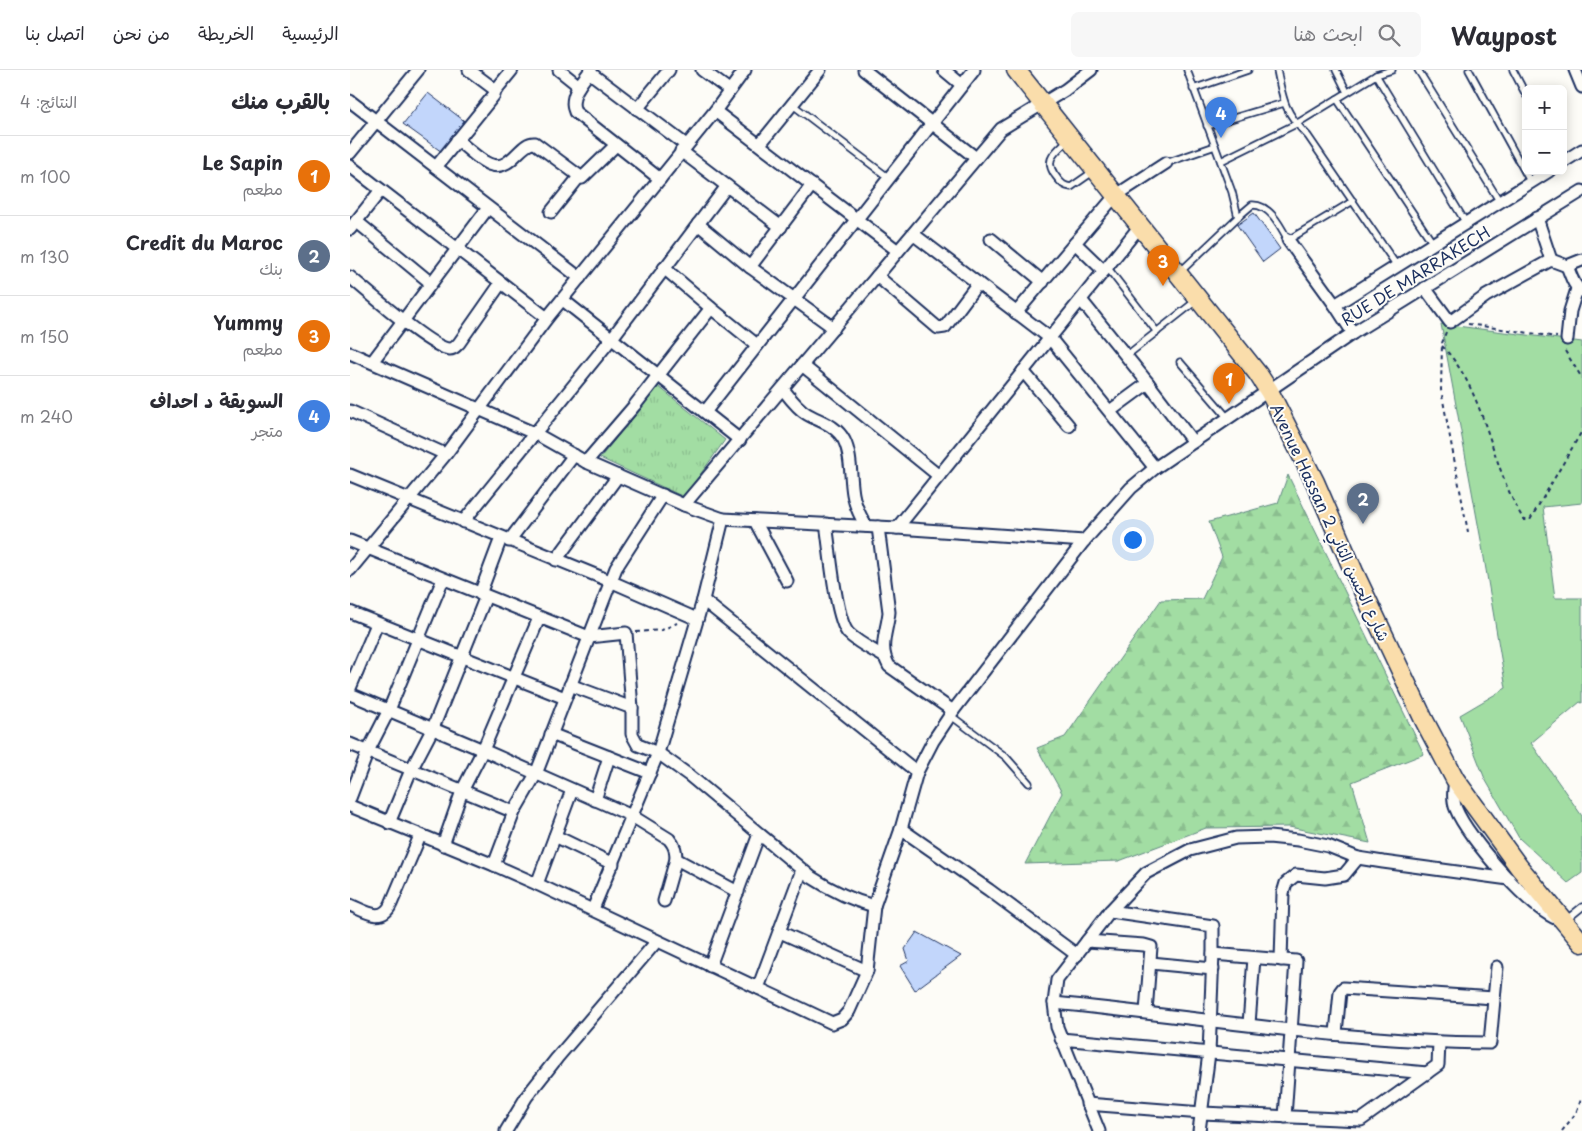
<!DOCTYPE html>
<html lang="ar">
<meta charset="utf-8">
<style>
:root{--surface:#fff;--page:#f7f7f7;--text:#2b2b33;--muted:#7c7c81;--line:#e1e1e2;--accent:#1a73e8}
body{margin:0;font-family:"Playpen Sans","Playpen Sans Arabic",sans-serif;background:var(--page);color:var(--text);direction:rtl}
.controls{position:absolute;right:15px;top:15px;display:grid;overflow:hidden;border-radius:8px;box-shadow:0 2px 12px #0003}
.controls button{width:45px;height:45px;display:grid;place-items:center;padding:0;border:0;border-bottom:1px solid var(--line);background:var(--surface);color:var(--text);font:25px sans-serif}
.you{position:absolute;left:782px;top:469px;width:18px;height:18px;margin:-12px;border:4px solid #fff;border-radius:50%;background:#1a73e8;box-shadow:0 0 0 8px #1a73e833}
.badge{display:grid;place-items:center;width:32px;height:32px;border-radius:50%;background:var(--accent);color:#fff;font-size:16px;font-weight:700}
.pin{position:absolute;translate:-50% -41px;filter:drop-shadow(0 1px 2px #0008)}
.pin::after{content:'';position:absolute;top:26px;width:18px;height:15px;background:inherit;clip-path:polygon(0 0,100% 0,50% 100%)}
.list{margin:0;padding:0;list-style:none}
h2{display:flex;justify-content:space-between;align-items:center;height:65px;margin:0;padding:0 20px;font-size:21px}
h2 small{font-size:16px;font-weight:400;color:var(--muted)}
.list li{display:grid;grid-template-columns:32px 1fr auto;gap:15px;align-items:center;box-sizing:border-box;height:80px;padding:0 20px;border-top:1px solid var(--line)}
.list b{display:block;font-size:19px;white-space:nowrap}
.list p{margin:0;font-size:16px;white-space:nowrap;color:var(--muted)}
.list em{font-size:16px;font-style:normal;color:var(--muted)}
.icon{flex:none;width:28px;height:28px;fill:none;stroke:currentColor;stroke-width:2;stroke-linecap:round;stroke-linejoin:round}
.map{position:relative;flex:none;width:1232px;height:1061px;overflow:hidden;direction:ltr}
header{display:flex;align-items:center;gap:30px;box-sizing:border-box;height:70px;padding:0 25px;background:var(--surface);border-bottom:1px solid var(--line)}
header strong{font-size:24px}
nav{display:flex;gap:28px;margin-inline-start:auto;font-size:18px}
.search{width:350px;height:45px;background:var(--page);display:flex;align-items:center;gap:12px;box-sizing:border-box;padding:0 18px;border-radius:8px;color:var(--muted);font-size:19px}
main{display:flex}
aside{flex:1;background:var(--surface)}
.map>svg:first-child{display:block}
.green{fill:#a2dda3;stroke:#5e8680}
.forest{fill:url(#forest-firs);stroke:#5e8680}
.park{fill:url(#park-tufts);stroke:#5e8680}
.building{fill:#c2d6fb;stroke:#1b2f5e}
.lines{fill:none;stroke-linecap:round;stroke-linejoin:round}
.lane-casing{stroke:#1b2f5e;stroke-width:9}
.street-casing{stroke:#1b2f5e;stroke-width:15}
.primary-casing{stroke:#1b2f5e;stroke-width:21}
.path{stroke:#1b2f5e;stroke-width:2;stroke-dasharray:4 4;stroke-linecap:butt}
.lane{stroke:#fdfcf7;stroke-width:5.5}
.street{stroke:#fdfcf7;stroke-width:11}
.primary{stroke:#faddab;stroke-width:18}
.labels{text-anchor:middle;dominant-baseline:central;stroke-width:4;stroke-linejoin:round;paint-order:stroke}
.street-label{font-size:16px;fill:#1b2f5e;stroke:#fdfcf7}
</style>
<header>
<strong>Waypost</strong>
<div class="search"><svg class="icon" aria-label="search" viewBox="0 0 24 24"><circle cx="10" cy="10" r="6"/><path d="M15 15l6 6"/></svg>ابحث هنا</div>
<nav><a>الرئيسية</a><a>الخريطة</a><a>من نحن</a><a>اتصل بنا</a></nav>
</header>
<main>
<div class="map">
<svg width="1232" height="1061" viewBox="0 0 1232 1061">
<defs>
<pattern id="forest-firs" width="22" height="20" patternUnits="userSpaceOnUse" patternTransform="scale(1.25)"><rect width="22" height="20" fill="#a2dda3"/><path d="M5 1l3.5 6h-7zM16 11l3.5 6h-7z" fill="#8bbe8f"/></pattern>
<pattern id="park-tufts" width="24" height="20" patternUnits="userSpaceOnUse" patternTransform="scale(1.25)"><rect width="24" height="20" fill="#a2dda3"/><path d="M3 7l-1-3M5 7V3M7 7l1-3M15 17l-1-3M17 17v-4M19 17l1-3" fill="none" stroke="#8bbe8f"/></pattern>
</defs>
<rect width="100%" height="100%" fill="#fdfcf7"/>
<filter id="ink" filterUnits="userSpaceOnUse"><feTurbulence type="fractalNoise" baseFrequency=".02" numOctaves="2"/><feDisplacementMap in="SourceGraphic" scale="10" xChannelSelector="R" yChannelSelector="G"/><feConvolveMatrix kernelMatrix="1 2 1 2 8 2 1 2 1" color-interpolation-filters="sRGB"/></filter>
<g filter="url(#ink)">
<path class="green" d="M1091,254l141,18v161l-39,4 12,91h27v105l-2,-1 -49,41 51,73v57l-14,10 -49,-45 -34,-59 -25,-64 46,-27 -25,-148z"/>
<path class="forest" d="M938,405l136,279 -72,28 18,61 -81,-16 -83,1 -87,33 -94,3 37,-71 -25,-45 28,-11 96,-137 41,-1 20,-42 -13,-35 69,-19z"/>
<path class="park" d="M308,316l67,54 -41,57 -84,-39z"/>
<g class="building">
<path d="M78,23l39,30 -25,29 -39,-28z"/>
<path d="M904,143l26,36 -17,13 -26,-37z"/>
<path d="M567,862l44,24 -46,34 -15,-24 9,-5 -4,-12z"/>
</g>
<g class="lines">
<defs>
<g id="lane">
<path d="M927,0c6,31 8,43 31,66l89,130"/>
<path d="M986,0l11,22"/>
<path d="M1068,0l82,132"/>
<path d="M1119,0l62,113"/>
<path d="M1163,0l13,25"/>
<path d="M1026,5l90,148"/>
<path d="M843,19l55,-19"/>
<path d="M987,29l97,146"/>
<path d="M443,35l96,73"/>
<path d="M857,56l77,-23"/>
<path d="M718,70c-14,13 -26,21 -10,39 4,5 6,7 13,8l23,-16"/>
<path d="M871,91l75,-37 80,-49 16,-5"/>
<path d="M816,93l49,-17"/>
<path d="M888,147l14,-12c18,-1 29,22 36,35l65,-39"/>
<path d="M757,197l50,65"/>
<path d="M830,202l58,-55 -6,-25 -45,-122"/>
<path d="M776,286l71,-56"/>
<path d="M830,292l48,56"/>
<path d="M600,645l56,42 23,26"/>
<path d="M1216,850l16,-13"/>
</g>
<g id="street">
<path d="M209,0l20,16"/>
<path d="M241,0c-9,11 -23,27 -16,42l85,67"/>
<path d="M352,0l27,20"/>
<path d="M514,0l112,88"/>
<path d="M594,0l18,15"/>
<path d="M1225,0l7,17"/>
<path d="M239,2l97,73"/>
<path d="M145,21l17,-21"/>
<path d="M0,31l230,177"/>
<path d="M287,39l32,-39"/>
<path d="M365,41l183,140"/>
<path d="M107,70c9,7 25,23 35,25 19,6 29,-24 43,-22l47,35 34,-33"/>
<path d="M410,74l60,-74"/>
<path d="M331,81l100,76"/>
<path d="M0,83l68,-83"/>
<path d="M1213,92l19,-12"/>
<path d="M0,96l197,152"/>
<path d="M86,97l58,-72 1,-4 -2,-3 -24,-18"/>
<path d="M201,142l28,-35"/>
<path d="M1187,148l14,42"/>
<path d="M6,151l75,62"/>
<path d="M348,154l52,43 84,61"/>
<path d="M0,159l31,-39"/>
<path d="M563,164l137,104 105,130"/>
<path d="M641,169l52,43"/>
<path d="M938,170l47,65 18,28"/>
<path d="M1217,196c4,9 6,20 15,25"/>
<path d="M400,197l62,-82"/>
<path d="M314,198l47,40 46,37"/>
<path d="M754,201l-29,-28 40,-47 51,-33"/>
<path d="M527,206l61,52 7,-1 33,-44"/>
<path d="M0,207c16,13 83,73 100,72 4,0 6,-3 9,-6l42,-60"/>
<path d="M1075,218l25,34 36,-26 65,-36 16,6 15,-6"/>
<path d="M213,230l177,140"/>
<path d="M731,230l67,83 45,59"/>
<path d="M985,235l214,-134"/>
<path d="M666,243l59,-70"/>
<path d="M1217,269l3,-28 7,-22"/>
<path d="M0,283l186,81 50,28 32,14 66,29 39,14 -20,81 214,172 -16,57 -27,77 -7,65 -18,40 -7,8 -10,4 -295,-139 -43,-19 -144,-59"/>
<path d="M22,292l116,-154"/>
<path d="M452,295l137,111"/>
<path d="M673,301l46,55"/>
<path d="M433,319c7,9 14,19 24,25 14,8 29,11 37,26 8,16 6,37 9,54 2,12 7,22 13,32"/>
<path d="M0,341l95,43"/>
<path d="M760,341l38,-28"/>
<path d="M355,342l269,-342"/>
<path d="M236,392l49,-57 76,-97"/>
<path d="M0,405l260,106 87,38"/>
<path d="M334,435l317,-376 64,-39 26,-20"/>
<path d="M373,449l174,9 187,13"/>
<path d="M405,451l32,60"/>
<path d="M113,452l149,-184 115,-152"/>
<path d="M476,454c4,23 9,93 22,109 10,10 23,16 35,23"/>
<path d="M528,457l11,85c-2,20 -11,35 0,54l64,45"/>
<path d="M547,458l243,-302"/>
<path d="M0,471l239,96 37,-4 6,75"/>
<path d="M159,471l65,-86"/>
<path d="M206,490l62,-84"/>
<path d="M0,500l96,-116 101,-136 168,-207 30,-41"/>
<path d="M130,524l21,-56"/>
<path d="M0,542l215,86"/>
<path d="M220,615l62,23v26l6,11 20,8 32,23 121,101c20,13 40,23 63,29"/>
<path d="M0,618l27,-64"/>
<path d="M0,624l133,56 149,66 37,23c6,7 7,12 7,20l-12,42"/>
<path d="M201,664l99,39"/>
<path d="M0,674l164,68"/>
<path d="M567,702l16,-31 20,-30 131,-170 47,-53 24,-20 198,-135 229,-142"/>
<path d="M1105,709c-1,9 -3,21 1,30 11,28 76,103 104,111"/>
<path d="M0,728l18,-47 21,-41 54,-131"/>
<path d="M245,730l14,-43"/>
<path d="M39,753l22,-53 22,-42 53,-132"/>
<path d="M551,759l88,61 88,65"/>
<path d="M205,766l58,28"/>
<path d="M93,775l19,-54 21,-41 56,-132"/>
<path d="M326,789l62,33"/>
<path d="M144,795l20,-53 22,-38 80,-206 47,-73"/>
<path d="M187,814l35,-94"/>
<path d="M0,835c15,6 32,19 41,-1l29,-68"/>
<path d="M243,839l65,-156 45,-153"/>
<path d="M760,841l103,15v28l-4,99 -10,78"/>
<path d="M430,862l87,39"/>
<path d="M737,871l57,4 7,2 -5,65"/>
<path d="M863,884l83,7 -11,156"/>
<path d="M931,890l2,-67 3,-10 10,-8 29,3 19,-3 14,-17"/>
<path d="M801,893l62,6"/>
<path d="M360,896l49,-132"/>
<path d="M408,918l44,-118"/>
<path d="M704,933c145,14 290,39 436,40l7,-76"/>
<path d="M899,954l5,-66"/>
<path d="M986,963l4,-41 3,-4 151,10"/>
<path d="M711,969l366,34"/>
<path d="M737,1034l115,9 159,7 77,-55 1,-22"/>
<path d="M156,1061l21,-35 30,-38 100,-117"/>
<path d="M749,1061l-42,-104 -3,-24 3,-23 53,-69 36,-38 44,-23 46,-12 33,-1 29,3 30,6 30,12 25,4 126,17"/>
</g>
<path id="primary" d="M666,0l242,304 11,17 46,91 39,90 70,148 31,59 64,88 63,76"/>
</defs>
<use href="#lane" class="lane-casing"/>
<use href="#street" class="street-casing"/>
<use href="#primary" class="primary-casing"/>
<g class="path">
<path d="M1118,254l89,13"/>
<path d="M1096,262l-4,11 -1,47 27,142"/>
<path d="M1092,276c45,46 48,121 82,174h6l52,-89"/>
<path d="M1215,281l17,27"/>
<path d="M286,562l26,-2 15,-7"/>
<path d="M1212,1061l14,-18 6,-16"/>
</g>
<use href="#lane" class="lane"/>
<use href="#street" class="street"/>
<use href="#primary" class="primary"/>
</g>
</g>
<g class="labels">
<g class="street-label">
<text transform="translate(1065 205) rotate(-32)">RUE DE MARRAKECH</text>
<text transform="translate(981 452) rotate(65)">Avenue Hassan 2 شارع الحسن الثاني</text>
</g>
</g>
</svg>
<div class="controls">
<button>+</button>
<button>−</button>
</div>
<div class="you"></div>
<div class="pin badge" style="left:879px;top:334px;background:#e8710a">1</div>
<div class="pin badge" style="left:1013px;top:454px;background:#5c6f8a">2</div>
<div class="pin badge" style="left:813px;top:216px;background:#e8710a">3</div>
<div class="pin badge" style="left:871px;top:68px;background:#3f7fe0">4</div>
</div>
<aside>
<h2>بالقرب منك<small>النتائج: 4</small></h2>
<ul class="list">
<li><span class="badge" style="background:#e8710a">1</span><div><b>Le Sapin</b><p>مطعم</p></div><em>100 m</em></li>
<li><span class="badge" style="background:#5c6f8a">2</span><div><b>Credit du Maroc</b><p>بنك</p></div><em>130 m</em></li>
<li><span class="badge" style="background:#e8710a">3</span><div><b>Yummy</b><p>مطعم</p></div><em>150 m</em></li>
<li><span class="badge" style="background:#3f7fe0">4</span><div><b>السويقة د احداف</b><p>متجر</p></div><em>240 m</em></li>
</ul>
</aside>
</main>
